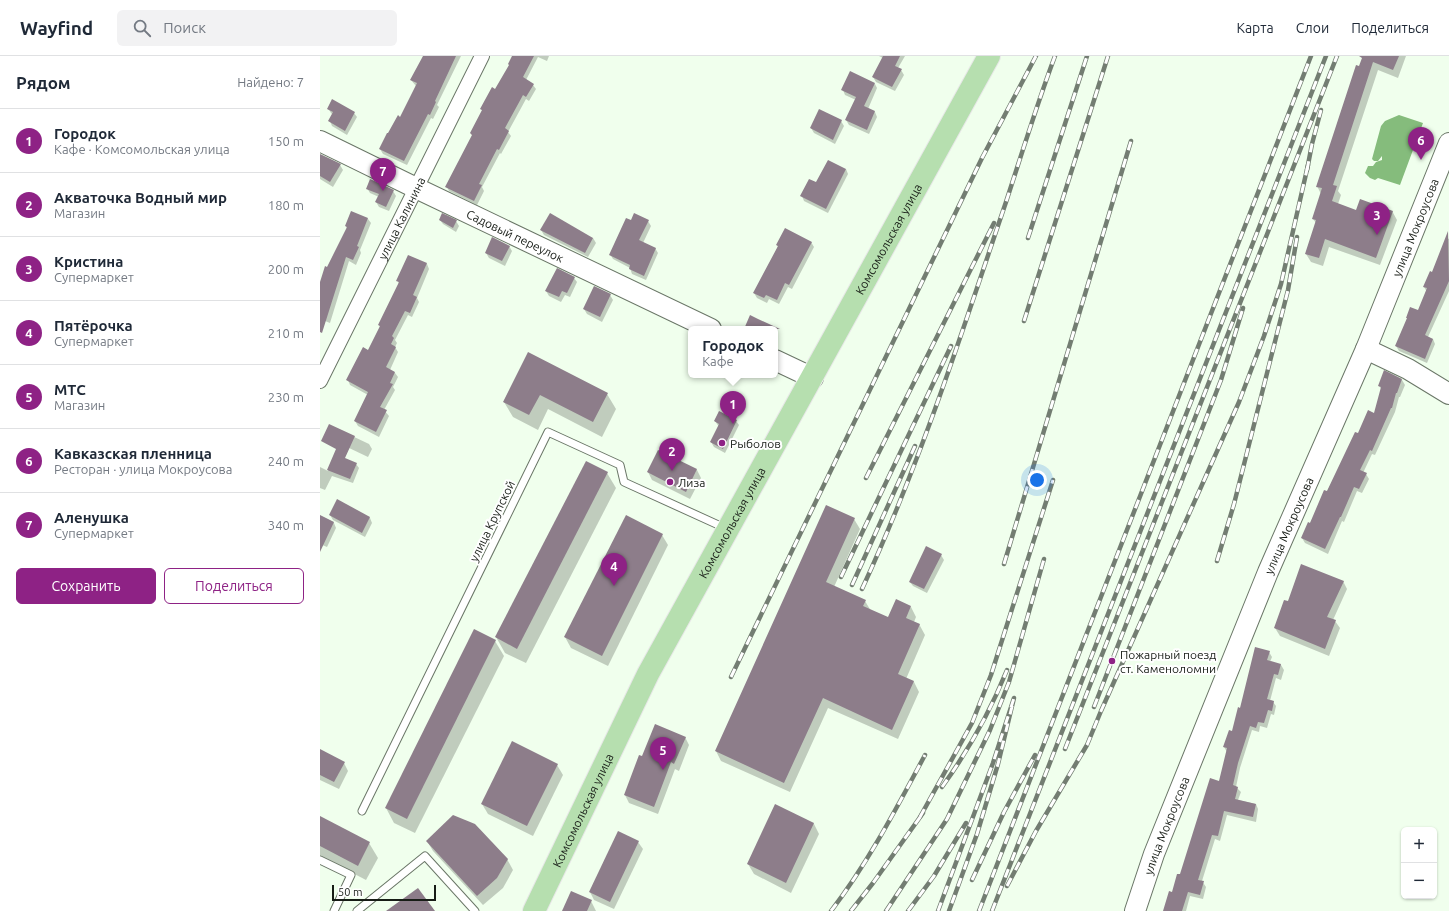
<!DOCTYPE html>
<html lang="ru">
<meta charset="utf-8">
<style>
:root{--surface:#fff;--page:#f2f2f3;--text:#1f2937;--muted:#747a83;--line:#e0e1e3;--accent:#8e2285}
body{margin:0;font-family:Ubuntu,sans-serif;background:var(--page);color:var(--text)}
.controls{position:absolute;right:12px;bottom:12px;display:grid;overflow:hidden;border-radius:6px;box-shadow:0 1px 3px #0004}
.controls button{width:36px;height:36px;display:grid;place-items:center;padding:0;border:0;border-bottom:1px solid var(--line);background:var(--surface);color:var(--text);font:20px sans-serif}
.scale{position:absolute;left:12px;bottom:10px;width:104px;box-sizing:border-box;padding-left:4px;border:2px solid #171c16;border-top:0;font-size:11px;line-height:14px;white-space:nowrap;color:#171c16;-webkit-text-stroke:3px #fff;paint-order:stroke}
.you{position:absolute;left:717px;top:424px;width:14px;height:14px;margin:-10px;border:3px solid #fff;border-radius:50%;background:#1a73e8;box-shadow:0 0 0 6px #1a73e833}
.badge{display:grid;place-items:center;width:26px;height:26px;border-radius:50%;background:var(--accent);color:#fff;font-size:13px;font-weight:700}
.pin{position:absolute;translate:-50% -33px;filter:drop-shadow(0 1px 2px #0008)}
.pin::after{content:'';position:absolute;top:21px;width:14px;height:12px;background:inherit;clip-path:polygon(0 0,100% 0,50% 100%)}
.popup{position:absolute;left:368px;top:270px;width:90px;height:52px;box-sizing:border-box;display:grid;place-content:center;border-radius:6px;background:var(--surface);filter:drop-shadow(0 1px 3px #0005);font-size:13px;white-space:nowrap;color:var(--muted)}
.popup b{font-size:15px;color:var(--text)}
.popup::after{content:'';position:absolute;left:50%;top:100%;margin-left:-8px;border:8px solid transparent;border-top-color:var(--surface)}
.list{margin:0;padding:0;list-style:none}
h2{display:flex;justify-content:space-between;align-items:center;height:52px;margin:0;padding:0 16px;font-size:17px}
h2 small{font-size:13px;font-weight:400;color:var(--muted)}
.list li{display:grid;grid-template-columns:26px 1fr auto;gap:12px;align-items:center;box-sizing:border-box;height:64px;padding:0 16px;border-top:1px solid var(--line)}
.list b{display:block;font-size:15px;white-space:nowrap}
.list p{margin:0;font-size:13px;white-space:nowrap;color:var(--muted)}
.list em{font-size:13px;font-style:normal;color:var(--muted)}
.actions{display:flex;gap:8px;padding:12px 16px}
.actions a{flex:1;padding:9px 0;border:1px solid var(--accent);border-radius:6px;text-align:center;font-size:14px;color:var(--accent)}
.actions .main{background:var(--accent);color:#fff}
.icon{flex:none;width:22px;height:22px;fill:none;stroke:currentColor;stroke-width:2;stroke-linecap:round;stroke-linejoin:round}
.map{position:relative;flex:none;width:1129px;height:855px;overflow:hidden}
header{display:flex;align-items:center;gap:24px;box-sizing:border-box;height:56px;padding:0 20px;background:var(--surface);border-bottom:1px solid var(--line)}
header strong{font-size:19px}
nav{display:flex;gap:22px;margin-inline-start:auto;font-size:14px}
.search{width:280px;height:36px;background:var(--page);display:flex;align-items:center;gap:10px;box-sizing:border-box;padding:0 14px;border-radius:6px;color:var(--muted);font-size:15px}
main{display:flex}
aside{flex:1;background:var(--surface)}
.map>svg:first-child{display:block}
.water{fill:#85bc7c}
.shadow{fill:#0003}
.building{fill:#8d7d8a}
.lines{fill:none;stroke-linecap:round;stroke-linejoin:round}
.lane-casing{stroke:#6a7667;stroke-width:9}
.street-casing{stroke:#6a7667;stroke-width:16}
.secondary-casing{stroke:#6a7667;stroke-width:22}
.primary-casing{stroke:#e8e8e8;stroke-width:24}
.lane{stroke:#fff;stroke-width:7}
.street{stroke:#fff;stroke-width:14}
.secondary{stroke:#fff;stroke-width:20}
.primary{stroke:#b6dfaf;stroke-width:22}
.rail-casing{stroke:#737d72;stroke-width:4.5}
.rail{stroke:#fff;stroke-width:3;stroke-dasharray:9;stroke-linecap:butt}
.poi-dot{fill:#8e2285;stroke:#fff;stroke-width:1.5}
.labels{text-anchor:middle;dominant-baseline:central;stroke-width:4;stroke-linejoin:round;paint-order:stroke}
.street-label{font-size:12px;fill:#171c16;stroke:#fff}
.poi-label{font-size:12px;fill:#171c16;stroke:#fff;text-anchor:start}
</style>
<header>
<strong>Wayfind</strong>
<div class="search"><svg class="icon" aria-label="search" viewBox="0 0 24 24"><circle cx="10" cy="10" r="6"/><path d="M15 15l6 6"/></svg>Поиск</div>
<nav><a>Карта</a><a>Слои</a><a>Поделиться</a></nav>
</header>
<main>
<aside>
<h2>Рядом<small>Найдено: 7</small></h2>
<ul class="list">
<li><span class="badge">1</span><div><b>Городок</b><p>Кафе · Комсомольская улица</p></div><em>150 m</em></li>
<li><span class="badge">2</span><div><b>Акваточка Водный мир</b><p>Магазин</p></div><em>180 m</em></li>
<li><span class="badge">3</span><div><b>Кристина</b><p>Супермаркет</p></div><em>200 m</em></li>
<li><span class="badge">4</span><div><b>Пятёрочка</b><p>Супермаркет</p></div><em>210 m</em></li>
<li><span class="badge">5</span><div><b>МТС</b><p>Магазин</p></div><em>230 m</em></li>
<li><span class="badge">6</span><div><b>Кавказская пленница</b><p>Ресторан · улица Мокроусова</p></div><em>240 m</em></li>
<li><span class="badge">7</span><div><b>Аленушка</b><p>Супермаркет</p></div><em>340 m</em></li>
</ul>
<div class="actions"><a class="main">Сохранить</a><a>Поделиться</a></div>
</aside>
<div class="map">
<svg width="1129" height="855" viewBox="0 0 1129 855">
<rect width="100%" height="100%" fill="#f0ffed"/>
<path class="water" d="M1079,59l24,8 -23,62 -22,-7 -3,2 -5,-2 -5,-5 3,-7h5l3,-4 6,-2v-4l-4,5h-4l-2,-2 9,-33 4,-5z"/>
<g class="shadow">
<path d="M104,0h37l-24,49 2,2 -6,12 -2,-1 -24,47 -24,-11 -3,-5 21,-31 15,-32 -5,-6z"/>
<path d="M193,0h36l-2,5 -9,-4 -12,23 7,5 3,4 -7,12 -3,-2 -18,33 3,4 -10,18 -1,-1 -18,34 2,4 -7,14 -28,-14 -2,-4 26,-50 -2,-4 12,-22 -2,-2 15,-19 14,-24z"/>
<path d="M559,0h26l-7,12 3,2 3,5 -9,16 -19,-9 -3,-5 10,-19z"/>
<path d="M1044,0h42l-8,22 -20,-8 -40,121 3,4 -3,9 18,7h36l5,9 -17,45 -51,-18 -6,19 -12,-4 -5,-8 10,-31 -3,-4 8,-25 -4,-8z"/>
<path d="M555,28l2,4 -9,21 7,3 2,5 -8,17 -20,-9 -3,-5 10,-20 -11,-5 -2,-5z"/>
<path d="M8,52l26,5 3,4 -10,18 -15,-9 -2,-5 3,-6 -2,-2z"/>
<path d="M521,65l3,5 -9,18 -21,-11 -3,-5z"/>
<path d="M0,99l20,10 3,5 -10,17 -13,-8z"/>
<path d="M526,113l2,5 -20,39 -24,-12 -2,-5z"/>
<path d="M47,132l26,3 3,5 -7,15 -10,-4 -3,-5 3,-5 -9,-4z"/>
<path d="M123,159l13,6 3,5 -3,6 -13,-8 -3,-4z"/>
<path d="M48,163l3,4 -11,27 1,3 -5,12 -7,-4 -19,62 -10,-4v-34l27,-56 -1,-3z"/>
<path d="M328,165l3,5 -8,17 12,5 3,5 -12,27 -14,-6 -2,-6 -17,-9 -3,-5 21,-32z"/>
<path d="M221,174l52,8 3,5 -8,14 -44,-22z"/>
<path d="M1127,182l2,1v52l-21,46 5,2 2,5 -8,19 -28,-12 -3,-5 12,-27 -1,-1 12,-6 8,-20 -3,-5 8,-13z"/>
<path d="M491,186l3,5 -22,42 -4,-2 -9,17 -10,-5 -2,4 -10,-5 -3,-5 24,-46 -1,-2z"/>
<path d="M189,190l3,5 -7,15 -16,-8 -3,-5z"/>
<path d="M89,200l18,8 2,5 -12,29 2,4 -7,15 -4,-2 -13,25 2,3 -2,4 3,5 -8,18 5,3 3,4 -5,10 2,3 -11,20 5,6 -10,21 -21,-11 -3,-5 13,-26 -18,-10 -2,-5 20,-29 12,-24 -1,-2 20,-41 -1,-3z"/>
<path d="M254,222l3,4 -7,15 -5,-2 -4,7 -12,-6 -3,-5z"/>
<path d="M290,239l3,5 -11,22 -15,-8 -3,-5z"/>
<path d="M209,298l78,40 9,15 -14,28 -54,-28 -10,21 -25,-13 -9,-15z"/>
<path d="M1065,316l17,8 3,5 -5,12h-1l-4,15 -20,43 -3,-1 -9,19 3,1 3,5 -7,14 -5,-2 -13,31 -2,-1 -14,33 -23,-11 -3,-5 56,-104 17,-19 7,-25 -3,-4z"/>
<path d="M395,365h21l3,4 -14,28 -11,-6 -3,-5 8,-15z"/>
<path d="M9,369l40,19 3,5 -4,8 -40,-19z"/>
<path d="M339,395l38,19 4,8 -11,21 -38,-19 -4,-8z"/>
<path d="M14,401l22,7 3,4 -6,15 -21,-7 -7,14 -5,-2v-21l8,4z"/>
<path d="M287,417l9,15 -90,175 -21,-10 -9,-16z"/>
<path d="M18,445l32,17 2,5 -7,14 -32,-17 -3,-5z"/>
<path d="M0,460l14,7 2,5 -9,19 -7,-3z"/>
<path d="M534,463l6,10 -26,58 31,14 6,10 17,7 23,-11 5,10 -2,5 5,2 6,11 -19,44 8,3 5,10 -21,47 -70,-31 -38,84 -69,-31 -5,-10z"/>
<path d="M342,479l6,10 -60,121 -37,-18 -6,-11z"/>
<path d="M621,499l3,5 -17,33 -14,-7 -3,-4z"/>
<path d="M1023,525l4,8 -14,31 2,1 5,7 -11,28 -49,-20 -5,-8 13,-26z"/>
<path d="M175,585l9,15 -89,177 -21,-10 -8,-15z"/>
<path d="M949,596l3,5 -2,5 11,3 3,5 -3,10 -5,-2 -6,23 3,1 3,4 -2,9 -3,-1 -4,14 -7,-2 -1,6 -7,-2 -12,38 -4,19 5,5 -3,8 18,4 2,5 -2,13 -29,-7 -7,26 -5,-2 -13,42 4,6 -3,12 -13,-3 -4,15h-22l9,-17 47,-112 7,-30 -3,-5 9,-15 7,-23z"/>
<path d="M365,681l4,8 -10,26 -4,-2 -17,45 -29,-11 -4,-8 18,-38z"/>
<path d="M0,695l24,12 4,8 -9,18 -19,-9z"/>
<path d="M237,709l6,10 -30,61 -45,-22 -6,-10z"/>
<path d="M456,750l38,18 5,10 -28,59 -37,-19 -6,-10z"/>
<path d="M0,761l49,26 9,15 -12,22 -46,-24z"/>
<path d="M107,785l80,18 6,11 -10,18 -20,17 -50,-54z"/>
<path d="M318,786l5,7 -29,60 -20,-9 -4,-8z"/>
<path d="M271,845l5,10h-32z"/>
</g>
<g class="building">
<path d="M103,0h33l-21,45 1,1 -6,13 -2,-1 -24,47 -25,-12 8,-16h1l10,-18 2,2 17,-34 -7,-3z"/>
<path d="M192,0h22l-11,21 11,7 -8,13 -3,-2 -18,33 4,3 -10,19 -2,-1 -18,35 3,1 -8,16 -29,-14 27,-52 -2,-2 12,-23 -2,-1 12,-22 3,2 14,-24 -1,-1z"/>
<path d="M563,0h17l-5,10 7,3 -10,18 -20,-10z"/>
<path d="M1039,0h40l-6,14 -20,-8 -40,123 4,1 -5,15 24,9 4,-11 33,12 -17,47 -51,-19 -6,19 -14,-4 11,-34 -4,-1 10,-31 -6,-1 40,-122 3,1 3,-8z"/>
<path d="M530,15l25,12 -11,23 11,5 -8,19 -22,-10 11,-23 -15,-7z"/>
<path d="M12,43l23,13 -10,19 -17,-10 5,-9 -6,-3z"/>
<path d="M499,53l23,11 -9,20 -23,-12z"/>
<path d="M0,98l21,10 -11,18 -10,-6z"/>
<path d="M508,104l18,9 -20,40 -26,-13 9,-17 7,3z"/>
<path d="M50,123l24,11 -8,17 -11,-5 4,-8 -13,-5z"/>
<path d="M31,155l17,7 -11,28 2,1 -6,13 -7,-3 -24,76 -2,-1v-50l5,-16 2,1 20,-40 -2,-1z"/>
<path d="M122,157l15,7 -4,8 -14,-8z"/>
<path d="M230,157l43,25 -8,15 -45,-23z"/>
<path d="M314,157l15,7 -10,20 17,8 -12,28 -15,-7 1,-4 -21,-10 17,-37 5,2z"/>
<path d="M465,172l27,14 -23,43 -4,-2 -8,17 -11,-5 -2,3 -11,-5 25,-47 -2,-1z"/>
<path d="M1128,175l1,50 -24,54 8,4 -8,20 -30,-13 12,-28h-1l4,-11 8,3 9,-22 -4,-1 7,-16 2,1z"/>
<path d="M172,181l18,9 -8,15 -17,-8z"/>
<path d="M88,199l19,8 -14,32 4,2 -7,16 -5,-2 -13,25 2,2 -3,6 5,3 -10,20 9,5 -5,11 3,1 -13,23 7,3 -11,22 -22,-11 14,-29 -22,-12 17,-33 5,3 12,-24 -2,-1 21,-43 -3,-1z"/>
<path d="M237,212l18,9 -8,16 -5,-2 -3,6 -14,-6z"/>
<path d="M274,230l17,8 -11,23 -17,-8z"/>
<path d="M430,259l8,4 22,10h-36z"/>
<path d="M208,296l80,41 -15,29 -53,-27 -11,20 -26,-13z"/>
<path d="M1064,314l18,9 -5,14h-1l-4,15h-1l-19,43 -2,-1 -10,20 7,3 -8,16 -5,-2 -13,30h-1l-15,32 -24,-11 7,-16 2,1 14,-33 3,1 28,-59 3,1 10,-23 6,3 7,-26 -3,-1z"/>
<path d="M399,355l18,9 -14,29 -13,-7 9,-18 -5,-3z"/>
<path d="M9,368l26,12 -10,22 12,5 -7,16 -23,-9 9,-21 -15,-8z"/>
<path d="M338,394l39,19 -11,23 -39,-20z"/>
<path d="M266,405l22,11 -91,177 -22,-12z"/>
<path d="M17,443l33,18 -8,16 -33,-18z"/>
<path d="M506,449l29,13 -29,64 40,18 -3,6 25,11 8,-18 15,7 -5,12 14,6 -22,50 16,7 -22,49 -69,-32 -39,85 -69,-32z"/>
<path d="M0,459l14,7 -14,30z"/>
<path d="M306,459l37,19 -61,122 -38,-19z"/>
<path d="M606,490l16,8 -18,35 -15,-7z"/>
<path d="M981,508l43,17 -17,36 9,3 -11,29 -51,-21 10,-28 4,1z"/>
<path d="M154,573l22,11 -89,179 -22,-11z"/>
<path d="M935,591l15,4 -3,9 14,4 -3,11 -4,-1 -7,25 7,2 -2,10 -4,-1 -4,13 -6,-1 -2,6 -6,-2 -12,37 -5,22 5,2 -3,12 21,5 -3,13 -29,-6 -6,25 -6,-1 -14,45 6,1 -4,14 -12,-3 -6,19h-19l6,-20 3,1 5,-18h3l30,-96 9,3 8,-33 -4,-1 6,-17 3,1 6,-24 2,1z"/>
<path d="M335,668l31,13 -12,27 -3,-2 -17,45 -30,-12 15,-40 3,1z"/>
<path d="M192,685l46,23 -31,62 -46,-22z"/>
<path d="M0,693l25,13 -11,20 -14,-7z"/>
<path d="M455,748l39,19 -28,60 -39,-19z"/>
<path d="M133,759l22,9 33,35 -11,19 -20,18 -51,-55z"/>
<path d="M0,760l50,26 -12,24 -38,-20z"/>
<path d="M298,775l21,10 -29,61 -21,-10z"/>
<path d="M98,832l17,23h-49z"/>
<path d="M251,835l21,9 -5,11h-25z"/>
</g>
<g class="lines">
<defs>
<g id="lane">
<path d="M42,755l186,-379 72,33 4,17 101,46"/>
<path d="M0,804l31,15 -17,36"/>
<path d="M37,855l68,-55 50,55"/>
</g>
<g id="street">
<path id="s1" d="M0,325l162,-325"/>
</g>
<g id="secondary">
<path id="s2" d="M0,85l96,47 295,141"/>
<path d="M1046,293l42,20 41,25"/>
<path d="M455,304l38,18"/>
<path id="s3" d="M815,855l19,-57 114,-282 98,-223 83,-206"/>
</g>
<g id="primary">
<path id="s4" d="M214,855l114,-237 341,-618"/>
</g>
</defs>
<use href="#lane" class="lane-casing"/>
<use href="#street" class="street-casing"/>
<use href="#secondary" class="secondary-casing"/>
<use href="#primary" class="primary-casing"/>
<use href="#lane" class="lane"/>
<use href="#street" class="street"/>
<use href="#secondary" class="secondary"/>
<use href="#primary" class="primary"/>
<defs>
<g id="rail">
<path d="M987,114l5,-26 9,-34"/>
<path d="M708,182l59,-182"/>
<path d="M704,265l84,-265"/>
<path d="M546,422l128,-255"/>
<path d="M897,505l17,-57 54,-214 9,-53"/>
<path d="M684,508l127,-423"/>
<path d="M521,521l110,-231"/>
<path d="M532,529l63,-139"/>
<path d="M542,533c58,-125 100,-257 144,-387 16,-49 31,-98 49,-146"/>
<path d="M411,621l251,-519 54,-102"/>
<path d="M774,651l127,-327 22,-72"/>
<path d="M745,693l272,-693"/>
<path d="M622,731c26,-36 48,-75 65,-117"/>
<path d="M600,761l52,-94 19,-48 62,-195"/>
<path d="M652,824l32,-68 31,-57"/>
<path d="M687,830l29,-55 51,-86 14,-34 138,-309 25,-66 17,-52 27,-119"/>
<path d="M511,855c37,-48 65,-102 94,-156"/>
<path d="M531,855l22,-28 50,-70"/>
<path d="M566,855l61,-92 43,-89 19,-48 35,-123"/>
<path d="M588,855l26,-35 32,-53"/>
<path d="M618,855l55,-148 21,-65 -16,66 -21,70 -28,77"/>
<path d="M659,855l332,-855"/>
<path d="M672,855l334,-855"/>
</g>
</defs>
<use href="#rail" class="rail-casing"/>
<use href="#rail" class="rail"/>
</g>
<g class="poi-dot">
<circle cx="402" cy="387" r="4"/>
<circle cx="350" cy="426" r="4"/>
<circle cx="792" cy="605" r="4"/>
</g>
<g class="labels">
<g class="street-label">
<text stroke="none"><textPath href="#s1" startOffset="182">улица Калинина</textPath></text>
<text stroke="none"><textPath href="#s3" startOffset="739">улица Мокроусова</textPath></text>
<text stroke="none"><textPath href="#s2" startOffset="217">Садовый переулок</textPath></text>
<text stroke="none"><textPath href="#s4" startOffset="760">Комсомольская улица</textPath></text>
<text transform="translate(172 465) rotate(-64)">улица Крупской</text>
<text stroke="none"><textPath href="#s4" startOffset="436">Комсомольская улица</textPath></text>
<text stroke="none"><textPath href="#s3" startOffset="415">улица Мокроусова</textPath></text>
<text stroke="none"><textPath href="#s4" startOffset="112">Комсомольская улица</textPath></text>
<text stroke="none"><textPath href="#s3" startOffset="91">улица Мокроусова</textPath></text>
</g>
<g class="poi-label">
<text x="410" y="387">Рыболов</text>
<text x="358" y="426">Лиза</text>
<text x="800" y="598">Пожарный поезд<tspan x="800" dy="14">ст. Каменоломни</tspan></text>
</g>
</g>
</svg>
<div class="controls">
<button>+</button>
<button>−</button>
</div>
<div class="scale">50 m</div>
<div class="you"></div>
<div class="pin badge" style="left:413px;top:368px">1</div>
<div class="popup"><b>Городок</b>Кафе</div>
<div class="pin badge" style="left:352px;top:415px">2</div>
<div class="pin badge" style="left:1057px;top:179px">3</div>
<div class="pin badge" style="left:294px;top:530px">4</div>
<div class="pin badge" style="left:343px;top:714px">5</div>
<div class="pin badge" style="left:1101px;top:104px">6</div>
<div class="pin badge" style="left:63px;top:135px">7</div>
</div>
</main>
